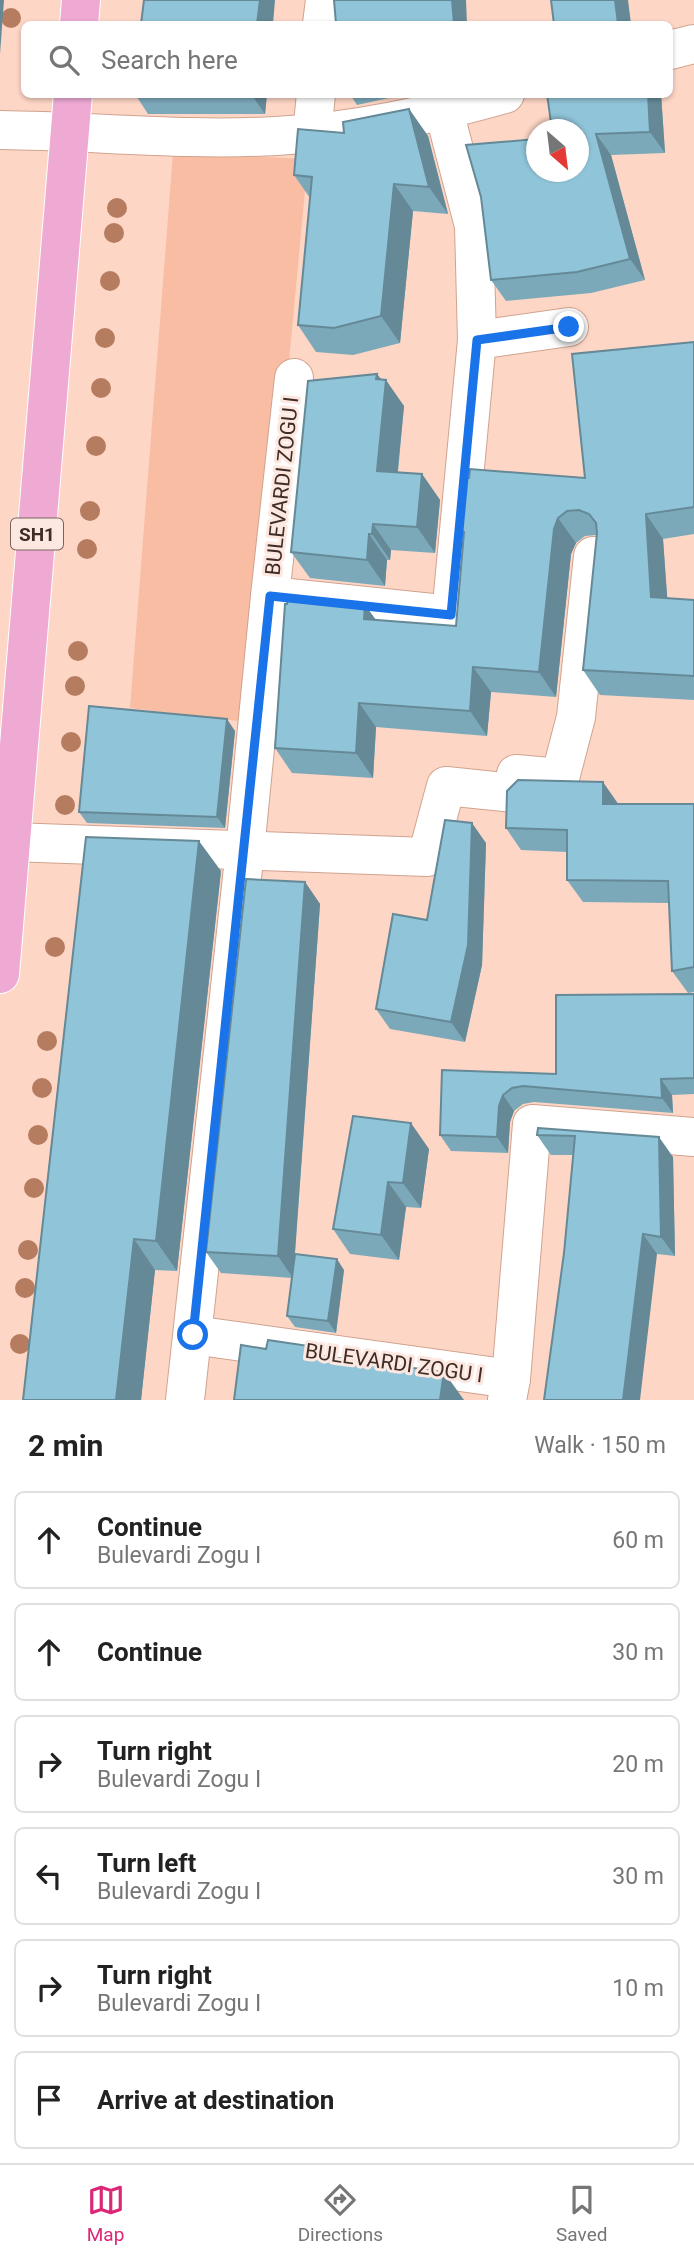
<!DOCTYPE html>
<meta charset="utf-8">
<style>
:root{--surface:#fff;--page:#f2f2f2;--text:#222;--muted:#767676;--line:#e0e0e0;--accent:#db2777}
body{margin:0;font-family:Roboto,sans-serif;background:var(--page);color:var(--text)}
.compass{position:absolute;left:526px;top:119px;width:63px;height:63px;border-radius:50%;background:var(--surface);box-shadow:0 2px 5px #0004;rotate:152deg}
.stop{position:absolute;width:21px;height:21px;margin:-16px;border:5px solid #1a73e8;border-radius:50%;background:#fff}
.stop.end{background:#1a73e8;border-color:#fff;box-shadow:0 2px 7px #0008}
.list{margin:0;padding:0;list-style:none}
h2{display:flex;justify-content:space-between;align-items:center;height:91px;margin:0;padding:0 28px;font-size:30px}
h2 small{font-size:23px;font-weight:400;color:var(--muted)}
.list li{display:grid;grid-template-columns:46px 1fr auto;gap:21px;align-items:center;box-sizing:border-box;height:98px;margin:0 14px 14px;padding:0 14px;border:2px solid var(--line);border-radius:10px}
.list b{display:block;font-size:26px;white-space:nowrap}
.list p{margin:0;font-size:23px;white-space:nowrap;color:var(--muted)}
.list em{font-size:23px;font-style:normal;color:var(--muted)}
.icon{flex:none;width:38px;height:38px;fill:none;stroke:currentColor;stroke-width:2;stroke-linecap:round;stroke-linejoin:round}
.map{position:relative;flex:none;width:694px;height:1400px;overflow:hidden}
.search{position:absolute;background:var(--surface);box-shadow:0 2px 5px #0004;left:21px;right:21px;top:21px;height:77px;display:flex;align-items:center;gap:18px;box-sizing:border-box;padding:0 24px;border-radius:10px;color:var(--muted);font-size:26px}
.sheet{height:763px;background:var(--surface)}
nav{display:flex;justify-content:space-around;align-items:center;box-sizing:border-box;height:98px;border-top:2px solid var(--line);background:var(--surface);font-size:19px;color:var(--muted)}
nav a{display:grid;justify-items:center;gap:4px}
nav .on{color:var(--accent)}
.map>svg:first-child{display:block}
.green{fill:#f9bda3}
.lines{fill:none;stroke-linecap:round;stroke-linejoin:round}
.minor-casing{stroke:#d1a38f;stroke-width:40}
.primary-casing{stroke:#fff;stroke-width:40}
.minor{stroke:#fff;stroke-width:38}
.primary{stroke:#efaad4;stroke-width:38}
.tree{fill:#b67c60}
.wall{fill:#7ca9ba}
.shaded-wall{fill:#658997}
.building{fill:#90c4d8;stroke:#658997;stroke-width:2}
.route{stroke:#1a73e8;stroke-width:9}
.labels{text-anchor:middle;dominant-baseline:central;stroke-width:6;stroke-linejoin:round;paint-order:stroke}
.shield{fill:#fce8e0;stroke:#78645c;stroke-width:2}
.shield-label{font-size:19px;font-weight:bold;fill:#3f2c24}
.street-label{font-size:21px;fill:#3f2c24;stroke:#fce8e0}
</style>
<div class="map">
<svg width="694" height="1400" viewBox="0 0 694 1400">
<rect width="100%" height="100%" fill="#fdd6c6"/>
<path class="green" d="M173,153l135,6 -53,564 -125,-15z"/>
<g class="lines">
<defs>
<g id="minor">
<path d="M322,24l3,-24"/>
<path d="M670,50l24,-6"/>
<path d="M0,130c92,1 184,11 276,6 78,-4 154,-21 229,-42"/>
<path d="M312,134l4,-40"/>
<path d="M477,340l92,-13"/>
<path d="M294,378l-24,218 181,19 26,-275 -3,-114 -30,-115"/>
<path d="M11,842l416,15 19,-71 68,7 2,-19 44,4 16,-61 17,-161"/>
<path d="M193,1335l318,44"/>
<path d="M185,1400l60,-550 25,-254"/>
<path d="M507,1400l4,-21 21,-255 162,13"/>
</g>
<g id="primary">
<path d="M79,24l2,-24"/>
<path d="M0,974l73,-880"/>
</g>
</defs>
<use href="#minor" class="minor-casing"/>
<use href="#primary" class="primary-casing"/>
<use href="#minor" class="minor"/>
<use href="#primary" class="primary"/>
</g>
<g class="tree">
<circle cx="11" cy="18" r="10"/>
<circle cx="117" cy="208" r="10"/>
<circle cx="114" cy="233" r="10"/>
<circle cx="110" cy="281" r="10"/>
<circle cx="105" cy="338" r="10"/>
<circle cx="101" cy="388" r="10"/>
<circle cx="96" cy="446" r="10"/>
<circle cx="90" cy="511" r="10"/>
<circle cx="87" cy="549" r="10"/>
<circle cx="78" cy="651" r="10"/>
<circle cx="75" cy="686" r="10"/>
<circle cx="71" cy="742" r="10"/>
<circle cx="65" cy="805" r="10"/>
<circle cx="55" cy="947" r="10"/>
<circle cx="47" cy="1041" r="10"/>
<circle cx="42" cy="1088" r="10"/>
<circle cx="38" cy="1135" r="10"/>
<circle cx="34" cy="1188" r="10"/>
<circle cx="28" cy="1250" r="10"/>
<circle cx="25" cy="1288" r="10"/>
<circle cx="20" cy="1344" r="10"/>
</g>
<g class="wall">
<path d="M135,94h132l-2,20h-117z"/>
<path d="M350,94h57l-50,11z"/>
<path d="M547,94h114l4,59 -54,2 34,125 -54,13 -85,8 -15,-21 87,-108z"/>
<path d="M409,109l19,27 20,78 -35,-3 -13,132 -47,12 -37,-3 -18,-27 12,-127 -16,-23 50,-42z"/>
<path d="M694,342v192l-31,5 4,59 27,2v100l-94,-5 -17,-25 14,-135 -12,1 -9,7 -5,11 -15,143 -65,-5 -4,44 -111,-9 -3,51 -81,-5 -17,-25 90,-143 11,15 80,6 8,-90 -3,-5 124,-53z"/>
<path d="M377,374l27,32 -6,66 24,2 18,26 -5,53 -44,-3 -1,10h-3l-2,26 -75,-8 -19,-26z"/>
<path d="M235,731l-10,97 -138,-5 -8,-11z"/>
<path d="M619,804h75v188l-6,1 -16,-22 -3,-68 -86,-1 -16,-22v-28l-46,-2 -15,-22z"/>
<path d="M486,843l-4,122 -17,77 -75,-13 -14,-20 51,-89z"/>
<path d="M221,871l-44,400 -22,-1 -14,130h-118z"/>
<path d="M305,882l15,22 -25,350 49,16 -8,63 -41,-6 -8,-11 5,-38 -71,-5 -15,-21z"/>
<path d="M694,994v100l-22,1 1,18 -139,-11 -11,2 -9,7 -4,11 -2,31 -57,-2 -11,-16 2,-65 114,4z"/>
<path d="M538,1128l135,29 2,99 -18,-2 -93,-1 9,-98h-22l-14,-20z"/>
<path d="M429,1149l-8,59 -15,-1 -7,53 -49,-6 -17,-25z"/>
</g>
<g class="shaded-wall">
<path d="M0,0h4l-4,54z"/>
<path d="M260,0h15l-2,24h-16z"/>
<path d="M452,0h14l1,24h-13z"/>
<path d="M615,0h13l3,24h-13z"/>
<path d="M251,94h16l-2,20z"/>
<path d="M648,94h13l4,59 -15,-21z"/>
<path d="M409,109l19,27 20,78 -19,-27z"/>
<path d="M596,134l15,21 34,125 -15,-21z"/>
<path d="M394,184l19,27 -13,132 -19,-27z"/>
<path d="M377,374l8,12 1,-6 18,26 -9,91 -18,-26z"/>
<path d="M422,474l18,26 -5,53 -18,-26z"/>
<path d="M646,514l17,25 6,83 -18,-25z"/>
<path d="M558,518l18,25 -5,11 -15,143 -17,-25 15,-143z"/>
<path d="M373,524l18,26 -1,10 -18,-26z"/>
<path d="M369,534l18,26 -2,26 -18,-26z"/>
<path d="M365,605l18,25 -19,-11z"/>
<path d="M473,667l18,25 -4,44 -17,-25z"/>
<path d="M359,703l17,24 -3,51 -17,-25z"/>
<path d="M227,719l8,12 -10,97 -8,-11z"/>
<path d="M603,782l16,23 -16,-1z"/>
<path d="M472,823l14,20 -4,122 -17,77 -14,-20z"/>
<path d="M199,841l22,30 -44,400 -21,-30z"/>
<path d="M305,882l15,22 -27,374 -15,-22z"/>
<path d="M661,1079l11,16 1,18 -11,-15z"/>
<path d="M503,1095l11,16 -4,11 -2,31 -11,-16 2,-31z"/>
<path d="M411,1123l18,26 -8,59 -18,-25z"/>
<path d="M659,1137l14,20 2,99 -14,-19z"/>
<path d="M388,1182l18,25 -7,53 -18,-25z"/>
<path d="M643,1234l14,20 -17,146h-17z"/>
<path d="M134,1239l21,31 -14,130h-25z"/>
<path d="M337,1259l7,11 -8,63 -8,-12z"/>
<path d="M309,1346l21,30 -22,-22z"/>
<path d="M444,1372l20,28h-24z"/>
</g>
<g class="building">
<path d="M144,0h116l-3,24h-116z"/>
<path d="M334,0h118l2,24h-118z"/>
<path d="M551,0h64l3,24h-64z"/>
<path d="M547,94h101l2,38 -54,2 34,125 -53,13 -86,8 -10,-83 -15,-52 70,-6v33h42v-42h-26z"/>
<path d="M409,109l20,78 -35,-3 -13,132 -47,12 -36,-3 14,-148 -18,-2 4,-46 46,4 -1,-11z"/>
<path d="M694,342v165l-48,7 5,83 43,3v76l-111,-6 14,-137 -1,-10 -7,-9 -10,-4 -12,1 -9,7 -4,11 -15,143 -66,-5 -3,44 -111,-8 -3,50 -81,-5 10,-144h2l1,-7 77,8 -1,14 92,7 8,-94 -3,-1 5,-53h3l1,-9 115,9 -13,-124z"/>
<path d="M377,374l-1,5 10,1 -9,91 45,3 -5,53 -44,-3 -1,10h-3l-2,26 -76,-8 17,-171z"/>
<path d="M89,706l138,13 -10,98 -138,-5z"/>
<path d="M518,780l85,2v22h91v163l-22,4 -4,-90 -101,-1v-50l-61,-2 1,-37z"/>
<path d="M445,820l27,3 -4,122 -17,77 -75,-13 17,-95 34,6z"/>
<path d="M86,837l113,4 -43,400 -22,-2 -18,161h-93z"/>
<path d="M246,879l59,3 -27,374 -72,-4z"/>
<path d="M694,994v84l-33,1 1,19 -139,-12 -11,2 -9,7 -4,11 -2,31 -57,-2 2,-65 114,4v-79z"/>
<path d="M353,1116l58,7 -8,60 -15,-1 -7,53 -48,-6z"/>
<path d="M538,1128l121,9 2,100 -18,-3 -20,166h-79l20,-147 11,-117 -38,-1z"/>
<path d="M295,1254l42,5 -9,62 -41,-5z"/>
<path d="M268,1340l41,6 -1,8 136,18 -4,28h-206l7,-55 25,4z"/>
</g>
<g class="lines">
<path class="route" d="M193,1335l77,-739 181,19 26,-275 92,-13"/>
</g>
<g class="labels">
<rect class="shield" x="11" y="518.5" width="52" height="31" rx="5"/>
<g class="shield-label">
<text x="37" y="534">SH1</text>
</g>
<g class="street-label">
<text transform="translate(282 486) rotate(-84)">BULEVARDI ZOGU I</text>
<text transform="translate(394 1363) rotate(8)">BULEVARDI ZOGU I</text>
</g>
</g>
</svg>
<svg class="compass" viewBox="-18 -18 36 36"><path d="M0-13l5 13h-10z" fill="#e53935"/><path d="M0 13l5-13h-10z" fill="#767676"/></svg>
<div class="stop" style="left:193px;top:1335px"></div>
<div class="stop end" style="left:569px;top:327px"></div>
<div class="search"><svg class="icon" aria-label="search" viewBox="0 0 24 24"><circle cx="10" cy="10" r="6"/><path d="M15 15l6 6"/></svg>Search here</div>
</div>
<section class="sheet">
<h2>2 min<small>Walk · 150 m</small></h2>
<ul class="list">
<li><svg class="icon" aria-label="ahead" viewBox="0 0 24 24"><path d="M12 20V5M6 11l6-6 6 6"/></svg><div><b>Continue</b><p>Bulevardi Zogu I</p></div><em>60 m</em></li>
<li><svg class="icon" aria-label="ahead" viewBox="0 0 24 24"><path d="M12 20V5M6 11l6-6 6 6"/></svg><div><b>Continue</b></div><em>30 m</em></li>
<li><svg class="icon" aria-label="right" viewBox="0 0 24 24"><path d="M7 20v-9h11M14 6l5 5-5 5"/></svg><div><b>Turn right</b><p>Bulevardi Zogu I</p></div><em>20 m</em></li>
<li><svg class="icon" aria-label="left" viewBox="0 0 24 24"><path d="M17 20v-9H6M10 6l-5 5 5 5"/></svg><div><b>Turn left</b><p>Bulevardi Zogu I</p></div><em>30 m</em></li>
<li><svg class="icon" aria-label="right" viewBox="0 0 24 24"><path d="M7 20v-9h11M14 6l5 5-5 5"/></svg><div><b>Turn right</b><p>Bulevardi Zogu I</p></div><em>10 m</em></li>
<li><svg class="icon" aria-label="arrive" viewBox="0 0 24 24"><path d="M6 21V4h12l-3 4 3 4H6"/></svg><div><b>Arrive at destination</b></div></li>
</ul>
</section>
<nav>
<a class="on"><svg class="icon" aria-label="map" viewBox="0 0 24 24"><path d="M3 6l6-2 6 2 6-2v14l-6 2-6-2-6 2zM9 4v14M15 6v14"/></svg>Map</a>
<a><svg class="icon" aria-label="directions" viewBox="0 0 24 24"><path d="M12 3l9 9-9 9-9-9zM9 14v-3h6M13 9l2 2-2 2"/></svg>Directions</a>
<a><svg class="icon" aria-label="saved" viewBox="0 0 24 24"><path d="M7 4h10v16l-5-4-5 4z"/></svg>Saved</a>
</nav>
